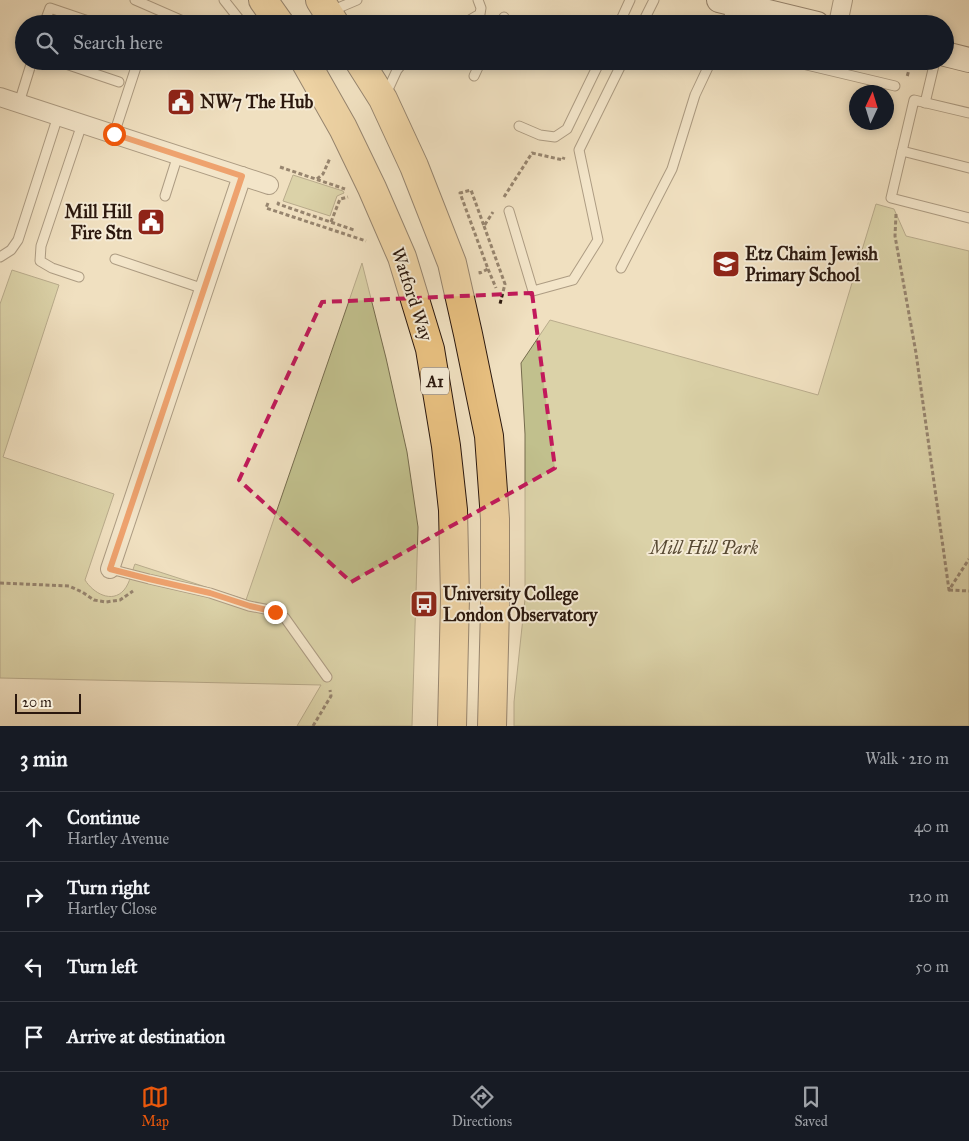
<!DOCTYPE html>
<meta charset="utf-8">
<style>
:root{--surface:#171b24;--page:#242831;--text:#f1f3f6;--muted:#9ea1a6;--line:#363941;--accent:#ea580c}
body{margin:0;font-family:"IM FELL Great Primer",serif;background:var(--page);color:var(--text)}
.compass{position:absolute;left:849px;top:85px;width:45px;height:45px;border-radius:50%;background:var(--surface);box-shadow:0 2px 8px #0003;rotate:4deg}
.scale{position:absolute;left:15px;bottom:12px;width:66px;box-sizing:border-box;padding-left:5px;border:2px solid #2b180e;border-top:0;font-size:14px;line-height:18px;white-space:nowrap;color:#2b180e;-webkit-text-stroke:4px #f5ebd6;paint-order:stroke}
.stop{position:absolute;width:15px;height:15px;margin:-11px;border:4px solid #ea580c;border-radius:50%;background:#fff}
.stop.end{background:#ea580c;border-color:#fff;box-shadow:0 1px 5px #0008}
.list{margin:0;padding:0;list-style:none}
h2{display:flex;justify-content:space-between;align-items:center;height:65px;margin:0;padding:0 20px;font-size:21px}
h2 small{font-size:16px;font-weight:400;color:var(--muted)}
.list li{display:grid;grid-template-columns:32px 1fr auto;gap:15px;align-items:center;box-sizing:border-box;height:70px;padding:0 20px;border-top:1px solid var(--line)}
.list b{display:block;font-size:19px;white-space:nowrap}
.list p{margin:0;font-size:16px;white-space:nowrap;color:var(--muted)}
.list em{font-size:16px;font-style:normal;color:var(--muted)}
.icon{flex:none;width:28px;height:28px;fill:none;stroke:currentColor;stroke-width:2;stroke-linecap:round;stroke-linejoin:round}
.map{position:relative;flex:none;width:969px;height:726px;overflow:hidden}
.search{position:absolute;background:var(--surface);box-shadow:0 2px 8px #0003;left:15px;right:15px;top:15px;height:55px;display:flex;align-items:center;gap:12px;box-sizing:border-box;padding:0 18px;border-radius:28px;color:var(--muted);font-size:19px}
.sheet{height:345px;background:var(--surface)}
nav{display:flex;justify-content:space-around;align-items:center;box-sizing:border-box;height:70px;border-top:1px solid var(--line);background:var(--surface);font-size:14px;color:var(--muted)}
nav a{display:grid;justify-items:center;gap:2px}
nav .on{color:var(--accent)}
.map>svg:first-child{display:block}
.green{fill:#c1c08d;stroke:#766c4e}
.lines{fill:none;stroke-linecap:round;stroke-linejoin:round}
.service-casing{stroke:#5c4a3a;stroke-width:11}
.minor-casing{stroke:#5c4a3a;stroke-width:20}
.secondary-casing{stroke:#2b180e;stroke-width:26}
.trunk-casing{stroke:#2b180e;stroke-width:30}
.path{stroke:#2b180e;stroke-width:3;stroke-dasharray:4 2.5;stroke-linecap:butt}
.service{stroke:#f5ebd6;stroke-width:9}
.minor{stroke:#f5ebd6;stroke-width:18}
.secondary{stroke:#f5ebd6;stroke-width:24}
.trunk{stroke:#e8c080;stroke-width:28}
.route{stroke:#ea580c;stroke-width:6}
.marked{fill:none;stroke:#c2185b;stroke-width:4;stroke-dasharray:10 6;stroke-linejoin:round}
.labels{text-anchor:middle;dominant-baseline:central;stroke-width:4;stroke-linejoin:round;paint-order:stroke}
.shield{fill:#f5ebd6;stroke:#68574a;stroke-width:1}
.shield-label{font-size:16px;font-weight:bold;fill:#2b180e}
.poi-label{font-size:18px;font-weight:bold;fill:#2b180e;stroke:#f5ebd6;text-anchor:start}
.street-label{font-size:18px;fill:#2b180e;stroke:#f5ebd6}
.park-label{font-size:18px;font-style:italic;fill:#584a34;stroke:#f5ebd6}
</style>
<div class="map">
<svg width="969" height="726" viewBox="0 0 969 726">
<rect width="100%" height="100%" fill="#f0e0c0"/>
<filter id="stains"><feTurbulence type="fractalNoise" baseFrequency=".004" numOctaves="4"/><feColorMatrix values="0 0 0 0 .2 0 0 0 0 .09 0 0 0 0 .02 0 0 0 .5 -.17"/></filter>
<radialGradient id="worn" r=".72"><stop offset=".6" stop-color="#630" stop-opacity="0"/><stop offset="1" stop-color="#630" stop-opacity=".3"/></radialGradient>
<g class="green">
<path d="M293,175l50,16 1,2 -7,3 -7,20 -47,-15z"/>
<path d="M876,204l18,5 12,27 63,15v475h-455v-24l11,-103v-165l-4,-71 29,-43 268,75z"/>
<path d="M362,263l24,95 21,94 11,75 -6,199h-115l24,-41 -321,-7v-374l12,-34 47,15 -56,172 111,37 -29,86c8,13 27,24 39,10 6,-7 8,-19 11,-26l111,36z"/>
</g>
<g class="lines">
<defs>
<g id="service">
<path d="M135,0l55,24"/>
<path d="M224,0l15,19 2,5"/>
<path d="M331,11l26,-11"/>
<path d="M44,24l6,-16 47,16"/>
<path d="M463,24l17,-10 1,-6 -3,-8"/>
<path d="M501,24l3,-7"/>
<path d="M619,24l11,-24"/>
<path d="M642,24l12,-24"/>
<path d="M727,24l5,-19"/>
<path d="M57,61l62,21"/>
<path d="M790,61l105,25"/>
<path d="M474,76l7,-15"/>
<path d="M386,94l11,-24 7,-9"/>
<path d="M19,103l13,-42"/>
<path d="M925,103l10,-42"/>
<path d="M969,113l-55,-13 -23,98 78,20"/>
<path d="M519,126l21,9 15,2 12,-8 33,-68"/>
<path d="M114,134l24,-73"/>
<path d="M902,151l67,17"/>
<path d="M165,196l13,-41"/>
<path d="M509,211l24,80 40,-11 25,-40 -19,-90 44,-89"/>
<path d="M0,257l11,-7 7,-10 40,-124"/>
<path d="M115,259l89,30"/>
<path d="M621,268l51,-99 23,-74 16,-34"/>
<path d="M79,277l-27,-9 -12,-7 1,-15 41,-122"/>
<path d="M110,569l39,10 61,14 39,13 26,5 10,7 42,59"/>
</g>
<g id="minor">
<path d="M838,24l5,-24"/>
<path d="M0,97l269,88"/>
<path d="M110,569l132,-393"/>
</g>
<g id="secondary">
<path d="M719,0l98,24"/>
<path d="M945,54l24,6"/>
</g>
<g id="trunk">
<path d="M263,0l17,24"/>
<path d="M320,0l15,24"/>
<path d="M305,61l38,67 29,60 30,69 28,92 16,97 7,64 2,88 -3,128"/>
<path d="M359,61l24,38 31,67 38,97 16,71 21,102 6,83v89l-3,118"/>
</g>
</defs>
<use href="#service" class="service-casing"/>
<use href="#minor" class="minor-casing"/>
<use href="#secondary" class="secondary-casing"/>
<use href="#trunk" class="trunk-casing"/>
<g class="path">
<path d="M891,61l19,5 -3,11"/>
<path d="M280,167l65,22"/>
<path d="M317,179l6,-5 7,-16"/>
<path d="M504,197l28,-44 31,7 1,-3"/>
<path d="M279,202l-1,2 76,26"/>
<path d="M268,203l-2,5 100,33"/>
<path d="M896,214l-1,22 21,117 33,237 20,-31"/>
<path d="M331,222l9,-23 8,-2"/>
<path d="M484,226l21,58 -5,20"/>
<path d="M488,269l8,19"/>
<path d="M480,271v2l8,-4 -28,-76 11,-3 13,36 9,-14"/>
<path d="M0,583l69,3 13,6 12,8 12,2 14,-2 13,-9"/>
<path d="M949,590l20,1"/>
<path d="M313,726l18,-30 -1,-6"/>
</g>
<use href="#service" class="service"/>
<use href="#minor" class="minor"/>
<use href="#secondary" class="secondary"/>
<use href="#trunk" class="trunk"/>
</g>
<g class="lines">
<path class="route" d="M114,134l128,42 -132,393 39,10 61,14 40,13 25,6"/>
</g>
<path d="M0 0H969V726H0ZM532,293l23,175 -204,114 -112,-102 83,-178z" fill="#f0e0c0" fill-opacity=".55" fill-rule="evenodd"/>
<path class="marked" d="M532,293l23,175 -204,114 -112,-102 83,-178z"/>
<defs>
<symbol id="civic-square" viewBox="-11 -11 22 22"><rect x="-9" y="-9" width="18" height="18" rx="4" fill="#8f2418" stroke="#f5ebd6"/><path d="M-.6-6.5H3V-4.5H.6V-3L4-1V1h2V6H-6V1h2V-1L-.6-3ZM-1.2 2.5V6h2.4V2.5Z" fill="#fff"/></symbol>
<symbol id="school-square" viewBox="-11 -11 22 22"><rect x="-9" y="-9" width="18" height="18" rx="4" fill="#8f2418" stroke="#f5ebd6"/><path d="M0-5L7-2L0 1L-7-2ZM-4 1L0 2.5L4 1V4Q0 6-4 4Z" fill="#fff"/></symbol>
<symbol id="bus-square" viewBox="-11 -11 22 22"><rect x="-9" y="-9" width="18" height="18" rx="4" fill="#8f2418" stroke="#f5ebd6"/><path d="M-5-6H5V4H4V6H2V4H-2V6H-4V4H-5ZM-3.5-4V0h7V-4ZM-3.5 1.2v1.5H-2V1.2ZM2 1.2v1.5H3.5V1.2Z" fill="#fff"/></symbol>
</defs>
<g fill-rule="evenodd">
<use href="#civic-square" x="165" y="86" width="32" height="32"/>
<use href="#civic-square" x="135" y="206" width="32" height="32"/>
<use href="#school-square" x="710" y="248" width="32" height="32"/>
<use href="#bus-square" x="408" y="588" width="32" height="32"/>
</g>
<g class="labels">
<rect class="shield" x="421" y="367.5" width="28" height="27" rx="4"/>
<g class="shield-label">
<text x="435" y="381">A1</text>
</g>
<g class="poi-label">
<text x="200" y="102">NW7 The Hub</text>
<text x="132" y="212" text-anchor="end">Mill Hill<tspan x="132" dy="21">Fire Stn</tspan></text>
<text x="745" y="254">Etz Chaim Jewish<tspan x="745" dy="21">Primary School</tspan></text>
<text x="443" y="594">University College<tspan x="443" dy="21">London Observatory</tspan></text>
</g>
<g class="street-label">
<text transform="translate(412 294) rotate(72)">Watford Way</text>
</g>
<g class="park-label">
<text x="704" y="548">Mill Hill Park</text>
</g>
</g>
<rect width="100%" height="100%" filter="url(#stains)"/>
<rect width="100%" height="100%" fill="url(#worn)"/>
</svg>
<svg class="compass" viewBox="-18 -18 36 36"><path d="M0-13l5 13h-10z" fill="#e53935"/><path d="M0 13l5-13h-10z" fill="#9ea1a6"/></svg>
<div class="scale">20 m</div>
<div class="stop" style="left:114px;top:134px"></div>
<div class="stop end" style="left:275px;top:612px"></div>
<div class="search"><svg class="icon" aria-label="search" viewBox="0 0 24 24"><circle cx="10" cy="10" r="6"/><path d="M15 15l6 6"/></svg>Search here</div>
</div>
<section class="sheet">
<h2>3 min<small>Walk · 210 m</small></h2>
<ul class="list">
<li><svg class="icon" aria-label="ahead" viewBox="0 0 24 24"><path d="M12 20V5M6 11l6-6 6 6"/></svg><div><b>Continue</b><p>Hartley Avenue</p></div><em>40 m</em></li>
<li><svg class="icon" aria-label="right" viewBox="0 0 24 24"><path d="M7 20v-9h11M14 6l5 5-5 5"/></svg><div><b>Turn right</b><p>Hartley Close</p></div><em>120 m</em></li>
<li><svg class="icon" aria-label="left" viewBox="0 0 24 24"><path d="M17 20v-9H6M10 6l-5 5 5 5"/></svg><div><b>Turn left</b></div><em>50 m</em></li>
<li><svg class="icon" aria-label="arrive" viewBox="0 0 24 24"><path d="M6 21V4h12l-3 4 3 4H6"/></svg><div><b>Arrive at destination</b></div></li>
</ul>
</section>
<nav>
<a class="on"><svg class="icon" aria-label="map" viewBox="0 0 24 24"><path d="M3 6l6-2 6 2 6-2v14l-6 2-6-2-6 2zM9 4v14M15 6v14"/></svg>Map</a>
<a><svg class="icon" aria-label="directions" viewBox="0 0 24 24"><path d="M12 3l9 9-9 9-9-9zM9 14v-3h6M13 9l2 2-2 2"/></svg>Directions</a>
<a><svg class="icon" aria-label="saved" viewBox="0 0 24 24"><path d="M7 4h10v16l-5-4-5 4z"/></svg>Saved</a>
</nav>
